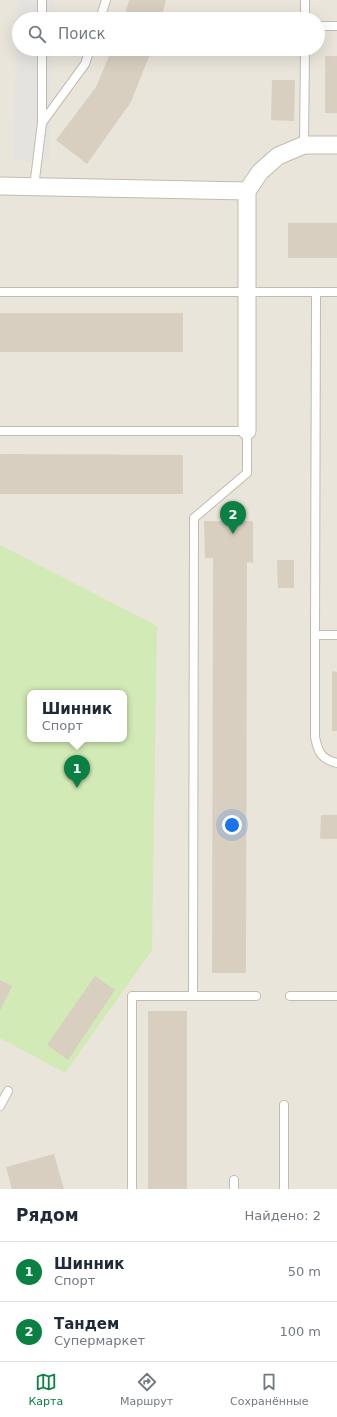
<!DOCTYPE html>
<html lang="ru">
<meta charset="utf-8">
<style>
:root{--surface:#fff;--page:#f6f6f7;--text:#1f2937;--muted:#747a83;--line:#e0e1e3;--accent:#0b8043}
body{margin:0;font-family:"DejaVu Sans",sans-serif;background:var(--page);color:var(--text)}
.you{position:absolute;left:232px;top:825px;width:14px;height:14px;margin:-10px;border:3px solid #fff;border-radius:50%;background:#1a73e8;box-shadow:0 0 0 6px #1a73e833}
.badge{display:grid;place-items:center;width:26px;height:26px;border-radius:50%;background:var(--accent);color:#fff;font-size:13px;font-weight:700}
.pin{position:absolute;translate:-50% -33px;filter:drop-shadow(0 1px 2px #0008)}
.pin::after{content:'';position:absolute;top:21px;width:14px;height:12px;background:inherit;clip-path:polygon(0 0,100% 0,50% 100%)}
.popup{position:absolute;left:27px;top:690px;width:100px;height:52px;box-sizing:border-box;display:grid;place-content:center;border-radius:8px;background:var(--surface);filter:drop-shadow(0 1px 3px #0005);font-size:13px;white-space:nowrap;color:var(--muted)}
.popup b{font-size:15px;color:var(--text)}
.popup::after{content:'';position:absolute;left:50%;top:100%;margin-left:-8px;border:8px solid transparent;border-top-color:var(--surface)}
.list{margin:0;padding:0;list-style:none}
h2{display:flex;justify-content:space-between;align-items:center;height:52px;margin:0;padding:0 16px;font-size:17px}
h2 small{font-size:13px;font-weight:400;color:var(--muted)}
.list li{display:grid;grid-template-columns:26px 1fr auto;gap:12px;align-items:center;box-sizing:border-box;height:60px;padding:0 16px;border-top:1px solid var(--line)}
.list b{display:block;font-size:15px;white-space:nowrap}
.list p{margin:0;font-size:13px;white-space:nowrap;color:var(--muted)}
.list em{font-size:13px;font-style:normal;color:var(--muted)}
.icon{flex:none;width:22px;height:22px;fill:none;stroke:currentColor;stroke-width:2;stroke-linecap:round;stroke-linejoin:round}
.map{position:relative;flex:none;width:337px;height:1189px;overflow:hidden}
.search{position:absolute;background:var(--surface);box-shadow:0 4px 16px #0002;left:12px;right:12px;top:12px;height:44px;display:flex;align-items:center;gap:10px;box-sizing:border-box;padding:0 14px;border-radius:22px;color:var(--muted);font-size:15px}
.sheet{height:172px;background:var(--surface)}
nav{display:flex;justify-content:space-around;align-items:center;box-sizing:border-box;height:56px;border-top:1px solid var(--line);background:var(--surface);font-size:11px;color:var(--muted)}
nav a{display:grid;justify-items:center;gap:2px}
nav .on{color:var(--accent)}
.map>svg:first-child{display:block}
.residential{fill:#eae5da;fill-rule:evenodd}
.green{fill:#d2eab5;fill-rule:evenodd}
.parking{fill:#e5e3e0}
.building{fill:#d8cfc1}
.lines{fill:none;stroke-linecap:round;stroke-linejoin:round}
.service-casing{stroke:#c2bbae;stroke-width:10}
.minor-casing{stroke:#c2bbae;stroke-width:19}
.service{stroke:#fff;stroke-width:8}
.minor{stroke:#fff;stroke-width:17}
</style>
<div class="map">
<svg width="337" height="1189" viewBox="0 0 337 1189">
<rect width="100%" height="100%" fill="#f6f3ec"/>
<path class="residential" d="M0,0h337v1189h-337zM19,19h299v30h-299zM30,693h94v46h-94z"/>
<path class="green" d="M0,545l157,81 -5,324 -87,123 -65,-35zM30,693h94v46h-94z"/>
<path class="parking" d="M17,0h37l-1,19h-34v30h33l-3,112 -36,-1z"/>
<g class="building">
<path d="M129,0h37l-5,19h-37z"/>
<path d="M112,49h40l-21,53 -44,62 -31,-24 40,-53z"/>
<rect x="325" y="56" width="12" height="57"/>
<path d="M272,80h23l-1,41 -23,-1z"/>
<rect x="288" y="223" width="49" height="35"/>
<rect x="0" y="313" width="183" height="39"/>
<path d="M0,454l183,1v39h-183z"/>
<path d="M204,521h49v42l-6,-1 -1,411h-34l1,-410v-5h-8z"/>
<path d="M277,560h17v28h-16z"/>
<path d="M332,671l5,1v59h-5z"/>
<path d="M321,815h16v24h-17z"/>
<path d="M95,976l20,14 -47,70 -21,-15z"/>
<path d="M0,980l12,6 -12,25z"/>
<rect x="148" y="1011" width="39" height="178"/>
<path d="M54,1154l10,35h-52l-6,-22z"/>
</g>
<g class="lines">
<defs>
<g id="service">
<path d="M42,19v-19"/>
<path d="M100,19l6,-19"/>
<path d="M305,19v-19"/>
<path d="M318,26h19"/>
<path d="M42,123v-74"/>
<path d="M304,145l1,-96"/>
<path d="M34,187l8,-64 43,-59 5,-15"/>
<path d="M0,292h316"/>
<path d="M0,431h247v42l-53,45 -1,478"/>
<path d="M315,635l1,-343h21"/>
<path d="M337,635h-22v102c3,15 6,22 22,26"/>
<path d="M290,996h47"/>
<path d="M0,1106l8,-15"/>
<path d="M132,1189v-193h124"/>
<path d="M234,1189v-9"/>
<path d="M284,1189v-84"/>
</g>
<g id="minor">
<path d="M0,186l247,5"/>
<path d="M247,431v-240l13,-19 18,-16 26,-11h33"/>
</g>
</defs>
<use href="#service" class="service-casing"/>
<use href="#minor" class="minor-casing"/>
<use href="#service" class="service"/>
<use href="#minor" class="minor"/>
</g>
</svg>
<div class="you"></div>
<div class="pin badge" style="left:77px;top:788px">1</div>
<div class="popup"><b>Шинник</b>Спорт</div>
<div class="pin badge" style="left:233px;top:534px">2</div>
<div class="search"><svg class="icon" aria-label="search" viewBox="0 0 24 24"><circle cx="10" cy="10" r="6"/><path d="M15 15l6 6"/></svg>Поиск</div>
</div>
<section class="sheet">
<h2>Рядом<small>Найдено: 2</small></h2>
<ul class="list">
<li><span class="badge">1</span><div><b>Шинник</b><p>Спорт</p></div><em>50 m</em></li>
<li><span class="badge">2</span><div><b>Тандем</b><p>Супермаркет</p></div><em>100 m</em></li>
</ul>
</section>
<nav>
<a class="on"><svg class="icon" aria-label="map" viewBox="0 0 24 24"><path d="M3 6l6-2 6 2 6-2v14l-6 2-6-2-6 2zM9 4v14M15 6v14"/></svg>Карта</a>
<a><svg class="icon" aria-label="directions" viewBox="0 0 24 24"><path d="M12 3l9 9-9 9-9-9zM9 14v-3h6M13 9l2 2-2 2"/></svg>Маршрут</a>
<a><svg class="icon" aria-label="saved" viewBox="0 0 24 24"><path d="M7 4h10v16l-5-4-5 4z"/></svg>Сохранённые</a>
</nav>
